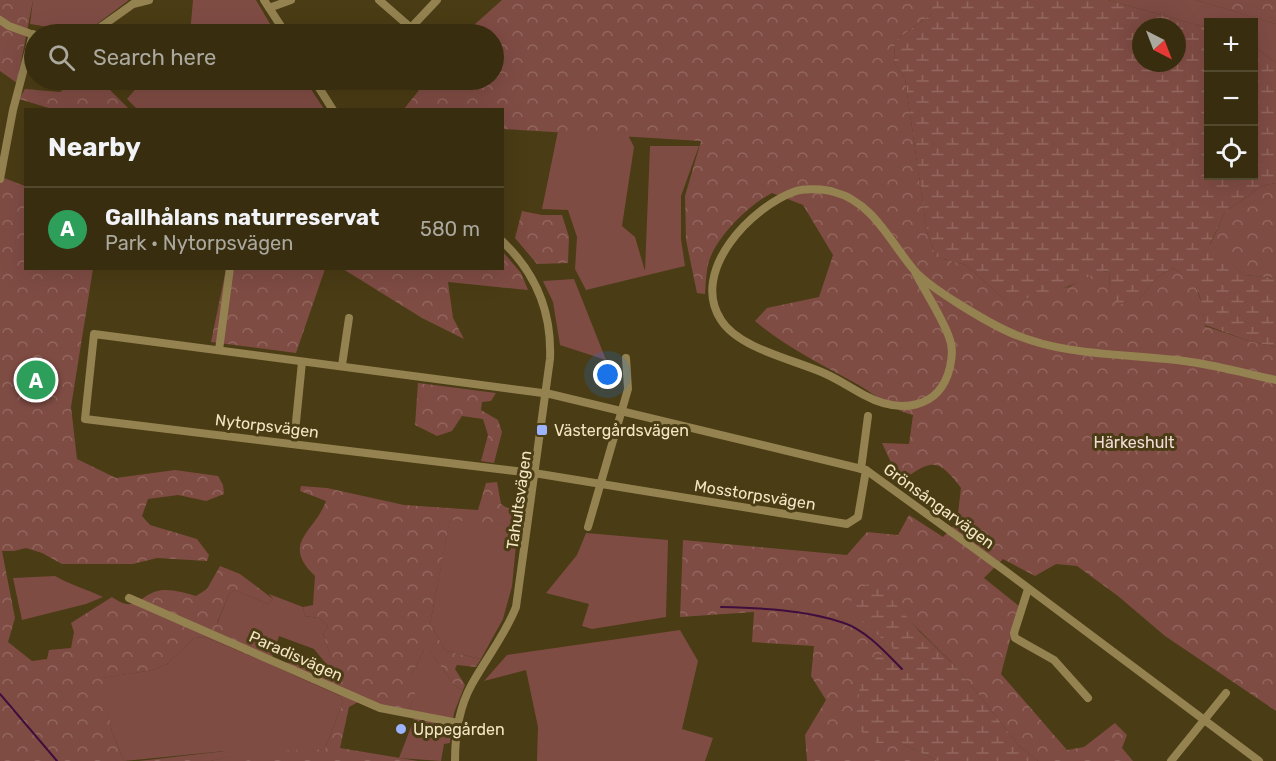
<!DOCTYPE html>
<meta charset="utf-8">
<style>
:root{--surface:#382d0f;--page:#43391d;--text:#f1f3f6;--muted:#aba89e;--line:#52492f;--accent:#bca0f2}
body{margin:0;font-family:Rubik,sans-serif;background:var(--page);color:var(--text)}
.controls{position:absolute;right:18px;top:18px;display:grid;overflow:hidden;border-radius:0px;box-shadow:0 6px 24px #0002}
.controls button{width:54px;height:54px;display:grid;place-items:center;padding:0;border:0;border-bottom:2px solid var(--line);background:var(--surface);color:var(--text);font:30px sans-serif}
.compass{position:absolute;left:1132px;top:18px;width:54px;height:54px;border-radius:50%;background:var(--surface);box-shadow:0 6px 24px #0002;rotate:138deg}
.you{position:absolute;left:608px;top:375px;width:21px;height:21px;margin:-15px;border:4px solid #fff;border-radius:50%;background:#1a73e8;box-shadow:0 0 0 9px #1a73e833}
.badge{display:grid;place-items:center;width:39px;height:39px;border-radius:50%;background:var(--accent);color:#fff;font-size:20px;font-weight:700}
.pin{position:absolute;translate:-50% -50%;border:3px solid #fff;box-shadow:0 2px 6px #0006}
.list{margin:0;padding:0;list-style:none}
h2{display:flex;justify-content:space-between;align-items:center;height:78px;margin:0;padding:0 24px;font-size:26px}
h2 small{font-size:20px;font-weight:400;color:var(--muted)}
.list li{display:grid;grid-template-columns:39px 1fr auto;gap:18px;align-items:center;box-sizing:border-box;height:84px;padding:0 24px;border-top:2px solid var(--line)}
.list b{display:block;font-size:22px;white-space:nowrap}
.list p{margin:0;font-size:20px;white-space:nowrap;color:var(--muted)}
.list em{font-size:20px;font-style:normal;color:var(--muted)}
.icon{flex:none;width:33px;height:33px;fill:none;stroke:currentColor;stroke-width:2;stroke-linecap:round;stroke-linejoin:round}
.map{position:relative;flex:none;width:1276px;height:761px;overflow:hidden}
.search{position:absolute;background:var(--surface);box-shadow:0 6px 24px #0002;left:24px;top:24px;width:480px;height:66px;display:flex;align-items:center;gap:15px;box-sizing:border-box;padding:0 21px;border-radius:33px;color:var(--muted);font-size:22px}
.panel{position:absolute;background:var(--surface);box-shadow:0 6px 24px #0002;left:24px;top:108px;width:480px;height:162px;border-radius:0px}
.map>svg:first-child{display:block}
.grass{fill:#7f4c44}
.forest{fill:url(#forest-crowns)}
.wetland{fill:url(#wetland-marsh);fill-rule:evenodd}
.lines{fill:none;stroke-linecap:round;stroke-linejoin:round}
.stream{stroke:#3f0e3d;stroke-width:2}
.street{stroke:#948250;stroke-width:8}
.poi-dot{fill:#9cb4fd;stroke:#4a3c14;stroke-width:2}
.labels{text-anchor:middle;dominant-baseline:central;stroke-width:6;stroke-linejoin:round;paint-order:stroke}
.street-label{font-size:16px;fill:#f4e6c2;stroke:#4a3c14}
.poi-label{font-size:16px;fill:#f4e6c2;stroke:#4a3c14;text-anchor:start}
.park-label{font-size:16px;fill:#f3dcd8;stroke:#4a3c14}
</style>
<div class="map">
<svg width="1276" height="761" viewBox="0 0 1276 761">
<defs>
<pattern id="forest-crowns" width="20" height="18" patternUnits="userSpaceOnUse" patternTransform="scale(1.5)"><rect width="20" height="18" fill="#7f4c44"/><path d="M2 6a3 3 0 1 1 6 0M12 15a3 3 0 1 1 6 0" fill="none" stroke="#92665d"/></pattern>
<pattern id="wetland-marsh" width="20" height="14" patternUnits="userSpaceOnUse" patternTransform="scale(1.5)"><rect width="20" height="14" fill="#7f4c44"/><path d="M1 5h8M5 5V1M11 12h8M15 12V8" fill="none" stroke="#92665d"/></pattern>
</defs>
<rect width="100%" height="100%" fill="#4a3c14"/>
<g class="grass">
<path d="M33,0h96l-44,33 -55,-9z"/>
<path d="M193,0h63l20,34h-86z"/>
<path d="M1108,0h88l80,24v39l-22,-17v-24h-46v6z"/>
<path d="M143,80h162l19,29h-187l-10,-10z"/>
<path d="M558,131l70,4 6,12 -12,79 13,11 10,34 5,-125h49l-18,50v43l4,27 -99,24 -11,-21 2,-32 -9,-27 -26,-1z"/>
<path d="M574,279l32,81 -46,-15 -7,-43 -10,-21z"/>
<path d="M450,519l68,6 -6,61 -9,33 -22,40 -35,-8 -16,-27z"/>
<path d="M586,533l82,7 -2,77 -74,12 -10,-3 7,-22 -43,-11 31,-38z"/>
<path d="M55,576c16,9 31,13 48,21l-17,7 -64,16 -9,-42z"/>
<path d="M234,590l34,14 5,-5 -4,-5 34,13 2,9 14,2 9,8 -5,8 8,23v9h-3l-14,-17 -35,-13 -9,28 70,32 3,6 -18,47 -79,9 2,3h-38l19,-4 -4,-6 -101,10 -12,-29 -11,-54 52,-8 14,-6 27,-26 11,-1 53,22 8,-9 -49,-26 12,-30z"/>
<path d="M680,630l18,31 -16,68 31,9 -8,23h-168l1,-34 -12,-57 -42,11 23,-26z"/>
<path d="M424,650h5l25,35 9,5 -9,23 -4,30 -6,1 -3,17 -42,-3 17,-44 -8,-2 4,-11v-27z"/>
</g>
<g class="forest">
<path d="M0,0h33l-16,83 -17,-12z"/>
<path d="M502,0h431v13l-38,28 -1,21 11,17 22,153 9,25 30,8 38,34 65,-12 21,-13 19,-3 1,20 29,9 18,-23 16,-9 21,14 8,22 3,22 44,15 27,6v364l-111,-75 -47,-40 -41,-30 -21,-2 -21,12 -32,-17 -19,19 35,28 -18,68 66,76 17,-3 31,-24 12,12 -5,13 11,13h-95l-18,-14 -61,-77 -60,-60 -6,38 -22,13 6,82h24l37,18h-131l-2,-26 21,-35 -15,-24 3,-30 -62,-4 2,-30 -74,5 3,-77 164,15 20,-23 31,3 11,-20 34,22 14,-15 4,-34c-24,-32 -30,-28 -61,-6l-18,-39 27,1 4,-29c-25,-7 -34,-18 -56,-31 -36,-20 -70,-36 -102,-63l12,-13 52,-11 14,-42 -30,-50 -31,-12c-22,11 -55,43 -63,68 -3,10 -3,22 -4,33l-8,-1 -11,-53 -1,-44 16,-55 -198,-12 -1,-19h-108l10,-1 23,-29h67v-46h-30z"/>
<path d="M1196,0h80v24z"/>
<path d="M76,80h27l2,5 24,24h-77l-33,-10 6,-10 35,3z"/>
<path d="M0,168l4,10 21,8 1,82 67,1 -22,138 6,52 39,19 59,-8 43,6 5,9 1,9 -18,7 -28,-6 -30,4 -6,17 8,9 47,14 12,16 -2,6 -50,-3 -24,6h-71l-20,-11 -16,-5 -12,3h-12l13,67 -7,24 24,19 15,-2 2,-9 22,-2 3,-16 -3,-9 41,-26c21,15 24,3 42,-5 12,-5 29,0 42,4l11,-7 13,-23 20,8 33,25 -5,5 -34,-14 -5,4 -12,29 49,27v5l-8,4 -53,-22 -11,1 -27,26 -14,6 -51,8 10,54 12,29h-124z"/>
<path d="M1276,183v95l-32,-3 -34,-30 15,-33 37,-26z"/>
<path d="M522,211l20,4h20l7,22 -1,26 -31,1 -22,-26z"/>
<path d="M503,252l18,21 7,17 -80,-8 5,36 11,21 -42,-21 -79,-49 159,-1z"/>
<path d="M226,269h99l-29,84 -85,-11z"/>
<path d="M418,383l78,10 -5,8 -9,1 -1,8 17,10 4,12 -8,31 -13,-2 7,-26 -5,-16 -21,-3 -10,15 -15,5 -22,-11z"/>
<path d="M497,482l4,22 6,4 15,-1 -4,18 -68,-5 -20,104 16,27 35,8 -5,8 -19,-2 -2,4 10,16 -2,5 -9,-5 -25,-35h-5l-12,24 6,11 -10,27 -46,-12 -13,7 -9,41 78,13h-170l-11,-4v-4l88,-4 18,-47 -3,-6 -60,-28 -4,-6 55,3v-8l-8,-23 5,-8 -9,-8 -14,-2 -2,-9 10,-2 2,-29c-35,-33 0,-44 11,-75l-26,-10 1,-5 26,2 77,17 74,5 8,-27z"/>
<path d="M226,751l4,6 -20,4h-71z"/>
</g>
<g class="wetland">
<path d="M933,0h175l100,28v148h46v-130l22,17v120l-14,3 -37,26 -15,32 34,31 32,3v69l-27,-6 -44,-16c-5,-33 -4,-39 -32,-57l-16,9 -18,23 -21,5 -8,-14 -1,-20c-19,3 -24,8 -40,15 -20,10 -43,13 -65,13l-38,-34 -30,-8 -9,-25 -22,-153 -11,-17 1,-21 38,-28zM1141,27h36v36h-36z"/>
<path d="M873,578l47,54 39,38 61,77 18,14h-100l-37,-18h-24l-22,-16 6,-49 10,-17 22,-13 -48,-41z"/>
</g>
<g class="lines">
<g class="stream">
<path d="M721,607c41,1 85,3 123,16 23,8 42,30 58,46"/>
<path d="M0,694l57,67"/>
</g>
<g class="street">
<path d="M264,0l22,34"/>
<path d="M379,0l39,34"/>
<path d="M269,8l22,-8"/>
<path d="M0,20l9,6 25,9"/>
<path d="M91,34l42,-30 16,-4"/>
<path d="M405,34l32,-34"/>
<path d="M314,80l19,30"/>
<path d="M0,179l13,-69 20,-76"/>
<path d="M915,272c10,20 29,48 35,68 3,8 2,18 0,27 -10,43 -51,47 -86,28 -13,-7 -25,-15 -38,-21 -30,-14 -87,-25 -105,-54 -32,-49 31,-114 75,-129 8,-3 29,-2 38,1 39,10 56,50 80,78 15,18 73,52 95,62 58,26 121,21 182,30 28,4 57,12 85,18"/>
<path d="M219,350l11,-82"/>
<path d="M342,365l7,-47"/>
<path d="M294,442l8,-80"/>
<path d="M861,469l7,-53"/>
<path d="M866,470l-8,47 -11,7 -307,-50 -455,-55 9,-85 456,60 316,76 138,100 255,191"/>
<path d="M588,527l40,-138 -2,-31"/>
<path d="M1028,589l-14,44 1,5 39,22 34,38"/>
<path d="M129,598l251,110 78,15"/>
<path d="M455,761c0,-26 4,-54 17,-77 15,-27 33,-49 44,-77l34,-248c2,-46 -14,-86 -48,-118"/>
<path d="M1171,761l55,-68"/>
</g>
</g>
<g class="poi-dot">
<rect x="536" y="424" width="12" height="12" rx="3"/>
<circle cx="401" cy="729" r="6"/>
</g>
<g class="labels">
<g class="street-label">
<text transform="translate(267 426) rotate(7)">Nytorpsvägen</text>
<text transform="translate(755 495) rotate(9)">Mosstorpsvägen</text>
<text transform="translate(519 500) rotate(-82)">Tahultsvägen</text>
<text transform="translate(939 506) rotate(36)">Grönsångarvägen</text>
<text transform="translate(296 656) rotate(24)">Paradisvägen</text>
</g>
<g class="poi-label">
<text x="554" y="430">Västergårdsvägen</text>
<text x="413" y="729">Uppegården</text>
</g>
<g class="park-label">
<text x="1134" y="442">Härkeshult</text>
</g>
</g>
</svg>
<div class="controls">
<button>+</button>
<button>−</button>
<button><svg class="icon" aria-label="locate" viewBox="0 0 24 24"><circle cx="12" cy="12" r="6"/><path d="M12 2v4M12 18v4M2 12h4M18 12h4"/></svg></button>
</div>
<svg class="compass" viewBox="-18 -18 36 36"><path d="M0-13l5 13h-10z" fill="#e53935"/><path d="M0 13l5-13h-10z" fill="#aba89e"/></svg>
<div class="you"></div>
<div class="pin badge" style="left:36px;top:380px;background:#2e9e5b">A</div>
<div class="search"><svg class="icon" aria-label="search" viewBox="0 0 24 24"><circle cx="10" cy="10" r="6"/><path d="M15 15l6 6"/></svg>Search here</div>
<section class="panel">
<h2>Nearby<small></small></h2>
<ul class="list">
<li><span class="badge" style="background:#2e9e5b">A</span><div><b>Gallhålans naturreservat</b><p>Park · Nytorpsvägen</p></div><em>580 m</em></li>
</ul>
</section>
</div>
